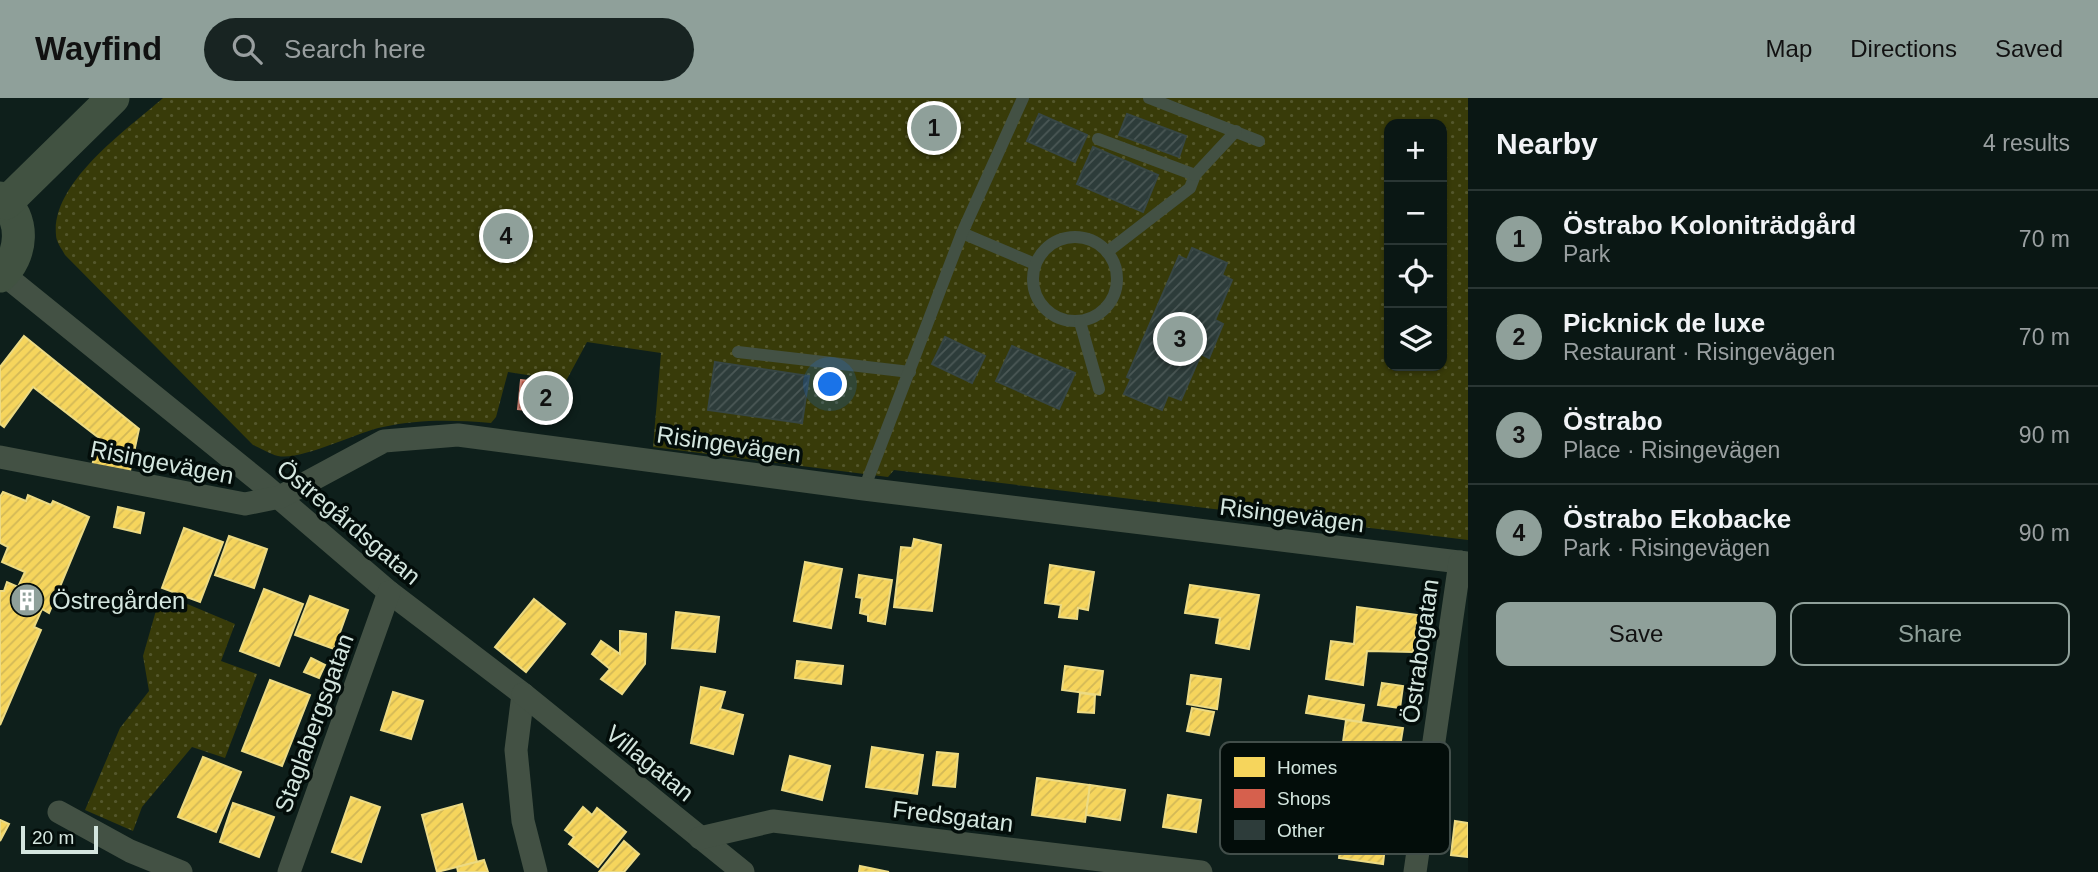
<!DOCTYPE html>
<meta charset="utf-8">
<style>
:root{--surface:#0a1714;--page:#182422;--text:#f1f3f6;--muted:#999fa0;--line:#2a3634;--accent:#8fa09a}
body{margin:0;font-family:Helvetica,sans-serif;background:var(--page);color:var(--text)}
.controls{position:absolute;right:21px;top:21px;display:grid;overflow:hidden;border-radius:14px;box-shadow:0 2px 5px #0004}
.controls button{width:63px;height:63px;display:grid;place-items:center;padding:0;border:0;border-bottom:2px solid var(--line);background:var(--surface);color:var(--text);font:35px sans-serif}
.scale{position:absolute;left:21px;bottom:18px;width:77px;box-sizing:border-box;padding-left:7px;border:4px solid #d4e6df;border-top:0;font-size:19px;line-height:24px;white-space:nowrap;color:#d4e6df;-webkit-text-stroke:5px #030d0a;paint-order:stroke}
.you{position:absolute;left:831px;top:287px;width:24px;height:24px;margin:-18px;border:5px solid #fff;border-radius:50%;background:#1a73e8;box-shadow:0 0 0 10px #1a73e833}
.badge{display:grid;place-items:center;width:46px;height:46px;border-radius:50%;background:var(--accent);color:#111;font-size:23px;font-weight:700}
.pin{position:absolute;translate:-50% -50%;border:4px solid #fff;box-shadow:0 2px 7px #0006}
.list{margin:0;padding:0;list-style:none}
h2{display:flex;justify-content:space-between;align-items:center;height:91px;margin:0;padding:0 28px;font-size:30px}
h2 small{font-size:23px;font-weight:400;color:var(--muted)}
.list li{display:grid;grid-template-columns:46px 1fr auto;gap:21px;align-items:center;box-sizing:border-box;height:98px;padding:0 28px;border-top:2px solid var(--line)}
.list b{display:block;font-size:26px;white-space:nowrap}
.list p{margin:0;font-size:23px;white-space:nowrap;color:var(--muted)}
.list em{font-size:23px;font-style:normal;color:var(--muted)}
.actions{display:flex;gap:14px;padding:21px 28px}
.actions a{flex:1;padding:16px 0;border:2px solid var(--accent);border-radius:14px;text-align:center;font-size:24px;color:var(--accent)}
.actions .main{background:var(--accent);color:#111}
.icon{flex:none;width:38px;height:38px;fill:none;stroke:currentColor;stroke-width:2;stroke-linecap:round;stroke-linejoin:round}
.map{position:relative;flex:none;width:1468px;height:774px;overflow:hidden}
header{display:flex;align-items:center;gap:42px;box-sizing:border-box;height:98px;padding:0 35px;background:var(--accent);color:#111}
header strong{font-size:33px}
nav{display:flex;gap:38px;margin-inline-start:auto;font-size:24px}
.search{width:490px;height:63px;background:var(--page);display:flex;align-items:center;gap:18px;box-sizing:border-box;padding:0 24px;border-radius:38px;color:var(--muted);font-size:26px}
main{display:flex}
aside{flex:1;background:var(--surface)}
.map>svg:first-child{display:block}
.green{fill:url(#green-dots);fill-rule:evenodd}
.homes{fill:url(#homes-hatch);stroke:#ecda83;stroke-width:2}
.shops{fill:url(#shops-hatch);stroke:#d58879;stroke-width:2}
.building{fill:url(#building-hatch);stroke:#374644;stroke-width:2}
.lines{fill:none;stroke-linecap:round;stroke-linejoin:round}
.service{stroke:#435144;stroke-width:12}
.minor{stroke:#435144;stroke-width:23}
.secondary{stroke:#415241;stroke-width:33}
.labels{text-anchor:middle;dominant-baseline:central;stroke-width:7;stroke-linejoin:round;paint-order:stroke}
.street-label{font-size:24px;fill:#d4e6df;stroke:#030d0a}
.poi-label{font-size:24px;fill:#d4e6df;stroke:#030d0a;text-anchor:start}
.key{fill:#030d0a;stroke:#424e4a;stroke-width:2}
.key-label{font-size:19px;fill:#d4e6df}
</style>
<header>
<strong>Wayfind</strong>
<div class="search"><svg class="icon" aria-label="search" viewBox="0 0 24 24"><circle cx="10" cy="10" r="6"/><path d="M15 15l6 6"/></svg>Search here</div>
<nav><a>Map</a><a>Directions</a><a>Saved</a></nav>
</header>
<main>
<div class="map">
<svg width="1468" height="774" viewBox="0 0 1468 774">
<defs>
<pattern id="green-dots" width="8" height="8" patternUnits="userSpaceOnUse" patternTransform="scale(1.75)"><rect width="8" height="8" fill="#383b09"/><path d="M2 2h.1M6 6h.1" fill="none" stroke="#54572c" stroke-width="1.8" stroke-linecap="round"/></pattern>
<pattern id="homes-hatch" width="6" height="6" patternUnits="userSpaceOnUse" patternTransform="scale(1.75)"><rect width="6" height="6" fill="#f6d55c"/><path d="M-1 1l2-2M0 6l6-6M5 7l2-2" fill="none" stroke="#d2b857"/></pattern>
<pattern id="shops-hatch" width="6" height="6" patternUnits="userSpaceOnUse" patternTransform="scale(1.75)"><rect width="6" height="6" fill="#d6604d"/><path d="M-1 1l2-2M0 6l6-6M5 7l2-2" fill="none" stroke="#a2574a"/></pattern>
<pattern id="building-hatch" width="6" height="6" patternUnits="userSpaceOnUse" patternTransform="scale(1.75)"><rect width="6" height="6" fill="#2d3c3a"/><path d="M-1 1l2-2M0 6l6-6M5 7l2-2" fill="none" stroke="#4b5856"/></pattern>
</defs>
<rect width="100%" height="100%" fill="#0e1f1b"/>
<g class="green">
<path d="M163,0h1305v442l-574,-70 -6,7 -235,-30 8,-94 -74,-11 -21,39 -58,-9 -12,45 -5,6c-37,-3 -72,-4 -108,4 -26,5 -82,34 -105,29 -8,-2 -17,-8 -25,-11l-188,-190c-3,-6 -9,-13 -9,-20 -5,-53 72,-106 107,-137zM1389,26h53v242h-53z"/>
<path d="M161,495l74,31 -14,37 36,13 -32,84 -33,-11 -50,60 -9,24 -48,-21 35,-82 29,-37 -6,-35z"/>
</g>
<g class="homes">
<path d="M24,238l115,93 -9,42 -38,-5 7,-28 -66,-51 -29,40 -4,-3v-57z"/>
<path d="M3,394l23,9 2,-6 23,10 2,-4 36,16 -40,96 -7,-4 -8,18 7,3 -41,95v-134h4l3,-9 11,5 7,-15 -23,-10 6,-15 -8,-4v-46z"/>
<path d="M118,409l26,6 -4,20 -26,-6z"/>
<path d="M184,430l39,14 -23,60 -38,-14z"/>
<path d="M229,438l38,13 -13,39 -39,-13z"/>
<path d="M914,441l27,6 -9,66 -38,-4 7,-60 11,1z"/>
<path d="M805,464l37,7 -11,59 -37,-7z"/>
<path d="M1050,467l44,7 -6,38 -10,-2 -1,11 -18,-2 2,-12 -16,-2z"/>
<path d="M859,477l33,5 -7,44 -17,-3v-6l-8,-2 2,-15 -6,-1z"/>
<path d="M1190,487l69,10 -10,54 -33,-6 4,-25 -35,-5z"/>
<path d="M264,491l39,15 -24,62 -39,-15z"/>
<path d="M310,498l38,14 -14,39 -39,-14z"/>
<path d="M534,501l31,25 -39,48 -31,-25z"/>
<path d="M1357,509l61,8 -5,37 -46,-1 -4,34 -37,-6 5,-38 23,3z"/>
<path d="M676,514l43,5 -4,35 -43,-4z"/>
<path d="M620,533l26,3 -1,30 -23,30 -21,-15 9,-10 -18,-15 9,-13 19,13z"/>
<path d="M311,560l14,7 -6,13 -15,-6z"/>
<path d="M797,563l46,5 -2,18 -46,-6z"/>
<path d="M1065,568l38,5 -3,24 -38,-5z"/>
<path d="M1191,577l30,4 -4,30 -30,-5z"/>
<path d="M270,582l40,15 -28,71 -40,-15z"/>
<path d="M1382,585l21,3 -3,22 -22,-3z"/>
<path d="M701,589l24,5 -5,17 23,6 -10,39 -42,-11z"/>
<path d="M393,594l30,9 -12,38 -30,-9z"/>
<path d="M1080,595l15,2 -1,18 -16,-1z"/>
<path d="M1309,598l55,9 -3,17 -55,-9z"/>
<path d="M1192,610l22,4 -5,23 -22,-4z"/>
<path d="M1346,622l57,8 -6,37 -56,-8z"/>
<path d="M872,649l51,8 -6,39 -51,-7z"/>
<path d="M937,654l21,2 -3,33 -22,-2z"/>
<path d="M790,658l40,10 -8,34 -40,-10z"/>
<path d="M203,659l38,15 -25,60 -38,-15z"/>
<path d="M1037,680l53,7 -5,37 -53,-7z"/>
<path d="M1090,687l35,5 -5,30 -34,-5z"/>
<path d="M1168,697l33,5 -5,32 -33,-5z"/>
<path d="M351,699l29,10 -19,55 -29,-10z"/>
<path d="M233,705l41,14 -15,40 -39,-15z"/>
<path d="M462,706l15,58 -40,10 -15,-57z"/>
<path d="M583,709l9,8 5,-7 29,24 -28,35 -29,-23 5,-7 -9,-7z"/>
<path d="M0,722l9,4 -9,17z"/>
<path d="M1455,723l13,2v34l-17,-2z"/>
<path d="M1343,726l44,5 -4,35 -44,-6z"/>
<path d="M624,743l15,13 -15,18h-25z"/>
<path d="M484,762l4,12h-30l-1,-5z"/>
<path d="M860,768l29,6h-30z"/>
</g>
<path class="shops" d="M521,282l41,5 -3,28 -41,-4z"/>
<g class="building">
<path d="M1039,16l48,21 -12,27 -48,-21z"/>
<path d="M1127,16l59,22 -7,21 -60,-22z"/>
<path d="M1093,49l65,28 -15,37 -66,-28z"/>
<path d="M1192,150l35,15 -5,12 10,5 -17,40 8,4 -14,34 -8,-4 -20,46 -13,-5 -6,15 -38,-16 7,-15 -4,-2 52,-121 8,4z"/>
<path d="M945,239l40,19 -13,27 -40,-19z"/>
<path d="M1012,248l63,27 -16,36 -63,-28z"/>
<path d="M715,264l94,14 -7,47 -94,-13z"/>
</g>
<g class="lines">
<g class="service">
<path d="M1149,0l110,43"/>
<path d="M1098,41l97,36 -5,13 -83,64"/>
<path d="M1195,77l41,-44"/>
<path d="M962,135l73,31"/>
<circle cx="1075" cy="181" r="42"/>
<path d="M1080,224l19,67"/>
<path d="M738,254l172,20"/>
<path d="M864,391l98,-256 61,-135"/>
</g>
<g class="minor">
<path d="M3,176l261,211 125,107 134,102 -7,56 7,71 13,51"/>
<path d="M0,359l245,47 35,-7 104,-56 74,-6 406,54 604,74"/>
<path d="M523,596l220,178"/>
<path d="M59,714l71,39 51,21"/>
<path d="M700,740l73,-17 428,51"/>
<path d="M289,774l100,-280"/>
<path d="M1415,774l45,-310"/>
</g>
<g class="secondary">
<path d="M0,100c26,20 23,58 0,78"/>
<path d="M6,105l107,-105"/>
</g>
</g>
<defs>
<symbol id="building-disc" viewBox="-11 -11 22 22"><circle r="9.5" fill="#8fa09a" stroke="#030d0a"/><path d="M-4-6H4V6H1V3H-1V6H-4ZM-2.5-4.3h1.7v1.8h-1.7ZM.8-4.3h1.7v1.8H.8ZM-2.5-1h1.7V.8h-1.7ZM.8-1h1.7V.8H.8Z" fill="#fff"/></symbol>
</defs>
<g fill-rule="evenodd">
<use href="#building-disc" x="8" y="483" width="38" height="38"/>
</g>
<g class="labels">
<g class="street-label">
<text transform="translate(729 346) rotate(8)">Risingevägen</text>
<text transform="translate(162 364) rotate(11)">Risingevägen</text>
<text transform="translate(1292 417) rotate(7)">Risingevägen</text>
<text transform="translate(349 424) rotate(40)">Östregårdsgatan</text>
<text transform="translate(1420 553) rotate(-82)">Östrabogatan</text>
<text transform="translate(314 625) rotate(-70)">Staglabergsgatan</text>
<text transform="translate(650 665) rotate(39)">Villagatan</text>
<text transform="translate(953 718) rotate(7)">Fredsgatan</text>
</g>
<g class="poi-label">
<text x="52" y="502">Östregården</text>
</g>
</g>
<rect x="1220" y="644" width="230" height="112" rx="10" class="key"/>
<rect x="1234" y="659" width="31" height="20" fill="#f6d55c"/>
<rect x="1234" y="691" width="31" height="19" fill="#d6604d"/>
<rect x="1234" y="722" width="31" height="20" fill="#2d3c3a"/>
<g class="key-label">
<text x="1277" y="676">Homes</text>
<text x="1277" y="707">Shops</text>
<text x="1277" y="739">Other</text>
</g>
</svg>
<div class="controls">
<button>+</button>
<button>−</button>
<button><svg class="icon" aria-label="locate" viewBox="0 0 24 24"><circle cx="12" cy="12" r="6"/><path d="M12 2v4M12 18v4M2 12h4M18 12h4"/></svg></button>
<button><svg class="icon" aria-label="layers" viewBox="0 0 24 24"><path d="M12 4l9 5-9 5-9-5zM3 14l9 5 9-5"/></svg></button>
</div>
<div class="scale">20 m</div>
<div class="you"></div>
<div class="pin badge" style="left:934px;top:30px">1</div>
<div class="pin badge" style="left:546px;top:300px">2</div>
<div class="pin badge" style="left:1180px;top:241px">3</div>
<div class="pin badge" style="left:506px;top:138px">4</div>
</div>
<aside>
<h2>Nearby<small>4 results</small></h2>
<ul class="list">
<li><span class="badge">1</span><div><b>Östrabo Koloniträdgård</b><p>Park</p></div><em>70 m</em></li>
<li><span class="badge">2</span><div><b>Picknick de luxe</b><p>Restaurant · Risingevägen</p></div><em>70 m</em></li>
<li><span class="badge">3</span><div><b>Östrabo</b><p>Place · Risingevägen</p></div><em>90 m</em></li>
<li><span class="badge">4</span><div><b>Östrabo Ekobacke</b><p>Park · Risingevägen</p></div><em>90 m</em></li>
</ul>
<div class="actions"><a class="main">Save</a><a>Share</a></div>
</aside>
</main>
